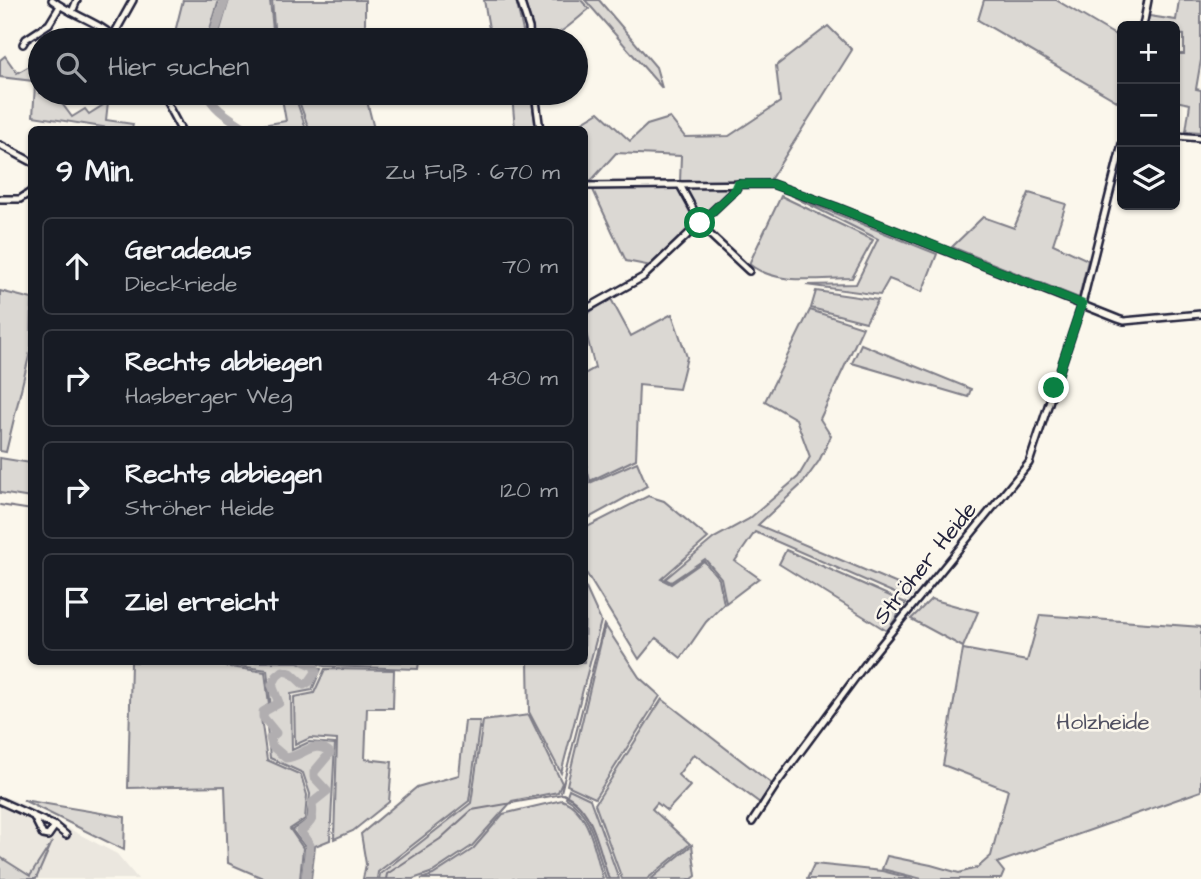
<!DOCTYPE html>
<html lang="de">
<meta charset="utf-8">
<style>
:root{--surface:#171b24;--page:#20242c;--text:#f1f3f6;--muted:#9ea1a6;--line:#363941}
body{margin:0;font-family:"Architects Daughter",sans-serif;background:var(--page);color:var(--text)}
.controls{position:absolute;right:21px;top:21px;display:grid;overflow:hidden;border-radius:10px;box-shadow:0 2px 5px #0004}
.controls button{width:63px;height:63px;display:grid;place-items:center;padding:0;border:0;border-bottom:2px solid var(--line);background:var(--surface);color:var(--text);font:35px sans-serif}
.stop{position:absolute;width:21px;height:21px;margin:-16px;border:5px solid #0b8043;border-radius:50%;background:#fff}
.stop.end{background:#0b8043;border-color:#fff;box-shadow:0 2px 7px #0008}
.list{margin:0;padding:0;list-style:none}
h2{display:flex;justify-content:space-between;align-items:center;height:91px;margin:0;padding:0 28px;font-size:30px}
h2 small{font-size:23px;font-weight:400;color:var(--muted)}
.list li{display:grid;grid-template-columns:46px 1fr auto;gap:21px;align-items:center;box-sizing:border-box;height:98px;margin:0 14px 14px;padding:0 14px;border:2px solid var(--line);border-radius:10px}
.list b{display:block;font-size:26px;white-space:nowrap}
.list p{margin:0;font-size:23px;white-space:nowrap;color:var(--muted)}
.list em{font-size:23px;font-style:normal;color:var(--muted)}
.icon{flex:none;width:38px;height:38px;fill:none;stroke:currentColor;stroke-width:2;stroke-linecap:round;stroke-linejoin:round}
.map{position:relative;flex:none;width:1201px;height:879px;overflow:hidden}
.search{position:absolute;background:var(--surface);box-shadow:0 2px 5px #0004;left:28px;top:28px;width:560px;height:77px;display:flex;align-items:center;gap:18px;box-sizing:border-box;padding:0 24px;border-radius:38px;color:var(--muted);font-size:26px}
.panel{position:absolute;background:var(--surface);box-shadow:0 2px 5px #0004;left:28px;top:126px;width:560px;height:539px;border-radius:10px}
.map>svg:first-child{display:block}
.built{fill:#ebe7df}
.green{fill:#dbd8d3;stroke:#7e7d87;stroke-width:2}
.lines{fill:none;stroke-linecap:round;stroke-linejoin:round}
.stream{stroke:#787681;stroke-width:2}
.river{stroke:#b1aeb0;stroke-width:9}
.minor-casing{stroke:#22223b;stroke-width:10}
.minor{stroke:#fbf7ec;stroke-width:5}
.route{stroke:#0b8043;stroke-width:9}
.labels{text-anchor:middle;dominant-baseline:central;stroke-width:5;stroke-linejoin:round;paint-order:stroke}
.street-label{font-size:23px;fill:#22223b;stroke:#fbf7ec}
.park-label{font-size:23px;fill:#505061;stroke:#fbf7ec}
</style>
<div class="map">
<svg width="1201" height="879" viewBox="0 0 1201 879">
<rect width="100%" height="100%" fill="#fbf7ec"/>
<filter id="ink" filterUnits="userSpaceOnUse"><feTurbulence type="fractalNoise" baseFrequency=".0143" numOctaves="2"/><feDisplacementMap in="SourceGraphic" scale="14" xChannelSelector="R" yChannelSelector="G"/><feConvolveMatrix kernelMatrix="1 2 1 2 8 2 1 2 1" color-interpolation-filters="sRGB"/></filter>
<g filter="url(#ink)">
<path class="built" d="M0,796l14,4 103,54 21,25h-138z"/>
<g class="green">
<path d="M183,0h36l-12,40h-34z"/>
<path d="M229,0h41l4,40h-57z"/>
<path d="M272,0h93v40h-90z"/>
<path d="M484,0h32l9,40h-34z"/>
<path d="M524,0h57l8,9c-17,14 -32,31 -56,31v-13z"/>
<path d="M585,0h14l57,67 6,21z"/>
<path d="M984,0h72l66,39v65l-144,-84z"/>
<path d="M1179,0h22v60l-5,29 5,1v42l-15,-1 4,-27 -15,-3v-47h9v-19l-9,-1v-8h-28l2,-10 27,4z"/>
<path d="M828,26l24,24 -82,130 -90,2 1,-26 -65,-3 -26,29h-5l-1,-52 -13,-1 28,-17 31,29 17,-16 23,-7 15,19 44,-1 51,-34 -4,-36z"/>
<path d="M5,56l12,17 16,-9 7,11v18h14l18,24 13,-8 4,5 19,-12 -2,18 27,4 -1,5h-17l-82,-13 2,-31 -2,-4 -33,-4v-17z"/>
<path d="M281,93h13l12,36h-51l-4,-2 35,-6z"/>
<path d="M296,93h69l9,36h-65z"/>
<path d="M512,95h19l5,34h-21z"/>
<path d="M727,184l1,7 -77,75 -25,-5 -33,-71z"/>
<path d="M1029,193l37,11 -13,40 35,16 -9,38 -127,-51 31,-30 31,11z"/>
<path d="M781,196l92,44 -21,38c-34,0 -75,8 -103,-14z"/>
<path d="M794,197l143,57 -15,38 -33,-13 -9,16 -74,-10 50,-1 22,-45z"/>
<path d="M0,291l32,8 -1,49 -25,104 -6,-1z"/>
<path d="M816,291l62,9 -12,22 -55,-14z"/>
<path d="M611,299l20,37 41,-22 15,43 -8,32 -40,-4 -3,74 -46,22 -5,-21 -1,-86 11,-6 -10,-39v-14z"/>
<path d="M810,310l53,17 -43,92 11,17 -12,25 -16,22 -45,42 156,66 -6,8 -153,-67 -20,29 24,17 -33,25 -5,-25 -16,-19 -34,23 -6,-3 49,-41 35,-19 49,-42 12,-20 -14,-38 -31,-18z"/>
<path d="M861,344l110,45 -3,8 -116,-34z"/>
<path d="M0,458l31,5v35l-31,-5z"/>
<path d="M637,462l10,24 -62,34v-35z"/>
<path d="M648,496l16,5 44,37 -47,41 10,5 33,-23 15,18 5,25 -18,18 -25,36 -25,-20 -17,21 -54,-88v-43z"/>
<path d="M786,550l120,53 -19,28 -108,-67z"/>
<path d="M585,586l16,35 -40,152 -32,-61 -1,-50h56z"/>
<path d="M931,599l47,13 -15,35 -52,-28z"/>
<path d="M1040,615l161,12v164l-204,72 7,9 -3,7h-79l-40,-10 5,-13 44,9 28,8 18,-5 14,-12 17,-66 -65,-25 20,-116 64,12z"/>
<path d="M605,625l34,52 21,19 -65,102 -28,-13z"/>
<path d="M131,662h87l5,4 42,6 4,32 -9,7 7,49 34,15 6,20 -2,24 -15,10 13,19 -3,31h-35l-37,-16 -3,-77 -97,2z"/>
<path d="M222,662h76l14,6 9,1 -9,21 -21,4 1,56 17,-8 26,2 -5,96 -15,6 -4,33h-9l3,-32 -13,-17 15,-10 3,-26 -7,-21 -33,-15 -4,-42 1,-4 4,-2 -4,-40 -43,-6z"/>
<path d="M313,662h106l-1,7 -94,-3z"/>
<path d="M325,669l69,1 -1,38h-26l-2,51 27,3 -3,40 -36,29 -19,8 3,-99 -27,-2 -15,7 -1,-48 20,-4z"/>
<path d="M662,699l110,85 -12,19 -66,-49 -16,21 12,11 -23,25 -10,-8 -5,6 38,35 -43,35h-25l-27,-75z"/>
<path d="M529,715l33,68 -4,9 -46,9 -40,45 -39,26 -20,7h-34l1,-5 91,-71 12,-82z"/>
<path d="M465,721h15l-11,80 -91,71 -1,7h-14l3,-15 -5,-30 56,-47 42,-12z"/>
<path d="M569,789l21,10 29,80h-13c-9,-26 -13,-67 -40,-81z"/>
<path d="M23,800l102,17 -1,33z"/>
<path d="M562,800c29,11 33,53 41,79h-182l12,-4 40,-26 30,-35z"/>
<path d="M52,842l-16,37h-36v-22l30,19z"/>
<path d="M692,845l4,31 -4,3h-41z"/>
<path d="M814,864l68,7 32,8h-107z"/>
</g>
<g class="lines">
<g class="stream">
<path d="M0,505l32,5"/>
<path d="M561,792l43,-168"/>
<path d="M386,879l1,-5 53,-35 32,-29 91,-16c31,12 36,57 46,85"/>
</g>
<g class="river">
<path d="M212,40l13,-40"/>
<path d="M207,93c6,17 27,27 41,37"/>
<path d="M305,662l9,4 2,6 -7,10 -5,3 -13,-12 -8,-2 -6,5 -5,9 7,18 -16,9v5l13,16 -6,5 2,8 14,12c16,-1 29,-20 44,-5l-16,19v5l13,14 -15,12c2,15 1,19 -12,28l10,14 -4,34"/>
</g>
<defs>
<g id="minor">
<path d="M52,0c21,16 46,21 66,40"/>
<path d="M520,0l9,28 1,12"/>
<path d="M72,12l5,-12"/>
<path d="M1143,26l5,-26"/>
<path d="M113,36l20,-36"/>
<path d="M23,44l3,-5 23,-15 11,-18"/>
<path d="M161,93l20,37"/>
<path d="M535,93l5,37"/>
<path d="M1175,136l26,2"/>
<path d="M0,145l32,17"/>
<path d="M680,185l24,44 45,42"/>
<path d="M584,186l188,-2 64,23 282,112 6,2 77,-7"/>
<path d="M0,199h20l12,-8"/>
<path d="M584,310l59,-33 93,-88 2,-5"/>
<path d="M0,801l55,25 11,9"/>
<path d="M34,817l9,18 5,1 7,-10"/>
<path d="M752,822l26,-40 92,-124 159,-195 53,-159 40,-160"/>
</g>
</defs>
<use href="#minor" class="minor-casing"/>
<use href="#minor" class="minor"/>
</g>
</g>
<g class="lines" filter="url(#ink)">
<path class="route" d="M700,223l36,-34 2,-5h34l64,23 246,97 -28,84"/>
</g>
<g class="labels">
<g class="street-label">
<text transform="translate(925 563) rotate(-51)">Ströher Heide</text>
</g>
<g class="park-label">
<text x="1103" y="722">Holzheide</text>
</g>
</g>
</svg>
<div class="controls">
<button>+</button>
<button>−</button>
<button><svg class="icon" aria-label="layers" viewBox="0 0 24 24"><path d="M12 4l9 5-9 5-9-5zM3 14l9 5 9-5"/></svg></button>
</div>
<div class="stop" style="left:700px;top:223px"></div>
<div class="stop end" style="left:1054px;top:388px"></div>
<div class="search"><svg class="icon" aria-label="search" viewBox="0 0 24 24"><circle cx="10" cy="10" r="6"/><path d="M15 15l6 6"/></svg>Hier suchen</div>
<section class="panel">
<h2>9 Min.<small>Zu Fuß · 670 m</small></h2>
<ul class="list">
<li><svg class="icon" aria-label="ahead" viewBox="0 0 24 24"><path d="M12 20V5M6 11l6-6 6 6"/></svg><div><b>Geradeaus</b><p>Dieckriede</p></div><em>70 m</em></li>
<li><svg class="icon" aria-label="right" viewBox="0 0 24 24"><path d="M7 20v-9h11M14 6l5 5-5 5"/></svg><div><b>Rechts abbiegen</b><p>Hasberger Weg</p></div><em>480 m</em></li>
<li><svg class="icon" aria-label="right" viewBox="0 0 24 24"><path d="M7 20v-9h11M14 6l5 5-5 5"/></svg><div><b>Rechts abbiegen</b><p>Ströher Heide</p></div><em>120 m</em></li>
<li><svg class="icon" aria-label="arrive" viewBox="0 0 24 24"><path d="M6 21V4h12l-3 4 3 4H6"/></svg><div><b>Ziel erreicht</b></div></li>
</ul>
</section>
</div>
